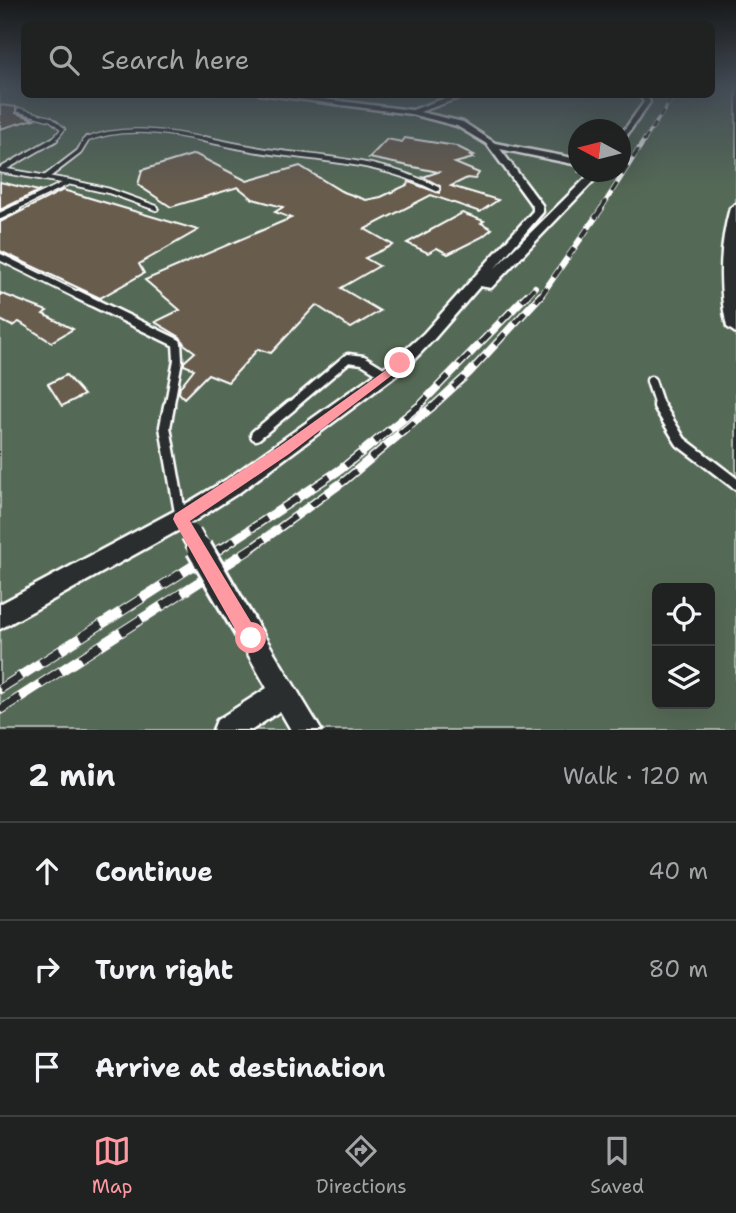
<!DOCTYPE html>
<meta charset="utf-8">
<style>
:root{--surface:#202222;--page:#2d2f2f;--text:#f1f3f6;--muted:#a2a4a5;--line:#3d3f40;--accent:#ff9aa2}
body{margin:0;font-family:"Shantell Sans",sans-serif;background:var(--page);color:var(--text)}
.controls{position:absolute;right:21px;bottom:21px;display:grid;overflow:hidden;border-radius:10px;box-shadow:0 7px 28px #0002}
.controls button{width:63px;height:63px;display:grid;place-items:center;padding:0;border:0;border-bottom:2px solid var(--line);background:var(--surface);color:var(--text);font:35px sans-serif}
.compass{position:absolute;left:568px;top:119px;width:63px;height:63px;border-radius:50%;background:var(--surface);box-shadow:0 7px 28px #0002;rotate:277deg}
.stop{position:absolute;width:21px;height:21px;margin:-16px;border:5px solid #ff9aa2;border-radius:50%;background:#fff}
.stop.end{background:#ff9aa2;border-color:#fff;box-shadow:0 2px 7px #0008}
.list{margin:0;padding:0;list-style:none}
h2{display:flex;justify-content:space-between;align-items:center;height:91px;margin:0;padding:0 28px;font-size:30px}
h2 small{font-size:23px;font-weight:400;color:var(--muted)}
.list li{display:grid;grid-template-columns:46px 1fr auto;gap:21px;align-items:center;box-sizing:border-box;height:98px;padding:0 28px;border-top:2px solid var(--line)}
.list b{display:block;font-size:26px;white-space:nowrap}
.list em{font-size:23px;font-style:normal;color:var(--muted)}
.icon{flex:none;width:38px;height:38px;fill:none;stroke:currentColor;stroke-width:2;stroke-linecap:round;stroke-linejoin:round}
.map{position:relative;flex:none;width:736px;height:730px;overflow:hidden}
.search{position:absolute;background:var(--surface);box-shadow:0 7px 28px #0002;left:21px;right:21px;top:21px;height:77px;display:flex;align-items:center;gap:18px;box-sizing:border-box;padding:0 24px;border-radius:10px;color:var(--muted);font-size:26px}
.sheet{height:385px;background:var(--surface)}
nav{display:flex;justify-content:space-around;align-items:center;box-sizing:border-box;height:98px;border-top:2px solid var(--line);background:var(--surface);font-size:19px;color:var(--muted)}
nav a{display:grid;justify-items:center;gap:4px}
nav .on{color:var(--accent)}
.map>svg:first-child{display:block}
.green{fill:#556b57;stroke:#aab5ab;stroke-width:2;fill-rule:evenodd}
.building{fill:#675c4e;stroke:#fff;stroke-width:2}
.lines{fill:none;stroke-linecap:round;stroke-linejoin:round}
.service-far4-casing{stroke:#fff;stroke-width:6}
.service-far3-casing{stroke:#fff;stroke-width:8}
.service-far2-casing{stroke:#fff;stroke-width:10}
.service-far1-casing{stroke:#fff;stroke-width:13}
.service-casing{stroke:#fff;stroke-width:15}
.minor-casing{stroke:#fff;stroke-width:5}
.tertiary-casing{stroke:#fff;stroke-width:5}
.service-far4{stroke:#2a2d2e;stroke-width:3.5}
.service-far3{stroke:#2a2d2e;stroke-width:4.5}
.service-far2{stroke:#2a2d2e;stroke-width:6}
.service-far1{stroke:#2a2d2e;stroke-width:8}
.service{stroke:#2a2d2e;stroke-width:10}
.minor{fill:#2a2d2e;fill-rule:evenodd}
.tertiary{fill:#2a2d2e;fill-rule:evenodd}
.rail-far5-casing{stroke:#fff;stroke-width:3.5}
.rail-far4-casing{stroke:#fff;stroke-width:5}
.rail-far3-casing{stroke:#fff;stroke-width:6}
.rail-far2-casing{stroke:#fff;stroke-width:8}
.rail-far1-casing{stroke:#fff;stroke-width:9}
.rail-casing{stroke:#fff;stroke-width:10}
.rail-far5{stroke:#2a2d2e;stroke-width:2.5;stroke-dasharray:7;stroke-linecap:butt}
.rail-far4{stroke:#2a2d2e;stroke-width:3.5;stroke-dasharray:10;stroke-linecap:butt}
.rail-far3{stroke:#2a2d2e;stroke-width:4.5;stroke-dasharray:12;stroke-linecap:butt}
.rail-far2{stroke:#2a2d2e;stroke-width:5;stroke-dasharray:15;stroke-linecap:butt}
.rail-far1{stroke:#2a2d2e;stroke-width:6;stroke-dasharray:19;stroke-linecap:butt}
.rail{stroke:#2a2d2e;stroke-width:8;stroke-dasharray:24;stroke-linecap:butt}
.minor-bridge-far1-casing{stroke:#fff;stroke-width:24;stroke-linecap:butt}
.minor-bridge-casing{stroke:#fff;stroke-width:30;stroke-linecap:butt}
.minor-bridge-far1{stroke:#2a2d2e;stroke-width:19}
.minor-bridge{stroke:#2a2d2e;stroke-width:24}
.route{fill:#ff9aa2}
</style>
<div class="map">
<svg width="736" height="730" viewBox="0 0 736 730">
<rect width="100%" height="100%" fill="#2a2d2e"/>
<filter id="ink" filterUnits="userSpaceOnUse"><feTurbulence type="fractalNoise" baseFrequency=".0143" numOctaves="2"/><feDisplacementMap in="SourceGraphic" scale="14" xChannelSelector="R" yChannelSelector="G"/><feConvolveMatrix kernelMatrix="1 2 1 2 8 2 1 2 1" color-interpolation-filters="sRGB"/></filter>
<g filter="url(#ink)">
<path class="green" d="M0,87h24v7h688v-7h24v643h-736zM578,130h42v42h-42zM657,588h53v116h-53z"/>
<g class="building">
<path d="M0,105l16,2v6l18,6 -34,10z"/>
<path d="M405,138l51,8 18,9 -4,1 3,2 -18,5 24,10 -4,6 -8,-1 -16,8 47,14 -18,12 -49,-17 -66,34 28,16 -28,13 14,8 -38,22 39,23 -29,17 -35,-23 -45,48 -13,-4 -30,33 -20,-8 -24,24 -5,-5 1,-6 14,-18 -10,-4v-3l11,-10 -11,-8 -4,-7 -25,-15 25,-12 -35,-30 146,-62 -16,-6 8,-5 -30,-8 -15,-12 -67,20 -33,-22 4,-15 53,-16 52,27 53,-15 41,25 25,9 15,-3 26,-12 2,-3 30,11 1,-7 -17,-9 15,-5 -69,-14 18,-19 15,3z"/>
<path d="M0,182l17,4 22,5 -39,19z"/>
<path d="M63,190l135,40 -59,34 5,9 -44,25 -100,-47v-29z"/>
<path d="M462,213l22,8 -3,2 11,6 -10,8 -34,17 -11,-6 -9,5 -21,-10z"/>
<path d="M0,293l47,18 -4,3 30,15 -22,13 -32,-20 -7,4 -12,-6z"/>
<path d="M66,375l18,20 -22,11 -14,-22z"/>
</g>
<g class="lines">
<defs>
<g id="service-far4">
<path d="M19,110l32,9 12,10 -10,12"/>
<path d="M84,141c38,-18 89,-8 128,0"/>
</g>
<g id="service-far3">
<path d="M204,139c23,5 46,10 69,13 57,8 112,10 164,37"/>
<path d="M0,170l69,12 -56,27"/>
<path d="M1,170l54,-31"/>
<path d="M45,178l34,-26 8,-13"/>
<path d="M69,182l40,9 47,17"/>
</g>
<g id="service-far2">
<path d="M0,216l17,-8"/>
<path d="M0,257l81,40"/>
</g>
<g id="service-far1">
<path d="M78,295l99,48 1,17 -9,48"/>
<path d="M651,381l9,27"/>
<path d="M289,408l59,-50 15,2 23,14"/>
</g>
<g id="service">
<path d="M169,406l-4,21 16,91"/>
<path d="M659,406l22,36 55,42"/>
<path d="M256,435l35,-29"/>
</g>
<g id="minor">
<path d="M259,94h24l128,16 52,12 32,21 83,16v6l-78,-16 42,56 1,7 -48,56 97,-96h10l-111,116 -11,-2 -46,53 -28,29 -166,124 -52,33 -188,104v-25l174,-93 52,-31 168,-120 30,-27 109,-122v-4l-46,-63 -30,-18 -46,-12z"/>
<path d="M639,94h7l4,8 -30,43v-9l24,-34z"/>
<path d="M251,626l9,3 61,101h-30l-11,-19 -28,19h-39l4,-10 50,-32 -28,-50 3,-9z"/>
</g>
<g id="tertiary">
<path d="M456,94h14l-56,20 -7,-2z"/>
<path d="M736,204v129l-9,-6c-9,-41 -8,-79 3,-119z"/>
</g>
</defs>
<use href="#service-far4" class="service-far4-casing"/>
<use href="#service-far3" class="service-far3-casing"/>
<use href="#service-far2" class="service-far2-casing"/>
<use href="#service-far1" class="service-far1-casing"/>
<use href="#service" class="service-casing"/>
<use href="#minor" class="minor-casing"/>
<use href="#tertiary" class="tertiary-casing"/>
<use href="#service-far4" class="service-far4"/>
<use href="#service-far3" class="service-far3"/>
<use href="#service-far2" class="service-far2"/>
<use href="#service-far1" class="service-far1"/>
<use href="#service" class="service"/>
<use href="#minor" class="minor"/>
<use href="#tertiary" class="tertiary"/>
<defs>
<path id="rail-far5" d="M644,141l31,-47"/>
<path id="rail-far4" d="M601,209l44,-70"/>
<g id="rail-far3">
<path d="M526,297l9,-10"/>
<path d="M540,297l62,-89"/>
</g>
<g id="rail-far2">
<path d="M417,408l110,-113"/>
<path d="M431,408l38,-35 72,-78"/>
</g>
<g id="rail-far1">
<path d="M219,550l122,-81 78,-63"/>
<path d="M249,550l95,-69 89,-75"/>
</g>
<g id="rail">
<path d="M0,689l221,-141"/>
<path d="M0,710l252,-162"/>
</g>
</defs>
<use href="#rail-far5" class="rail-far5-casing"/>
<use href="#rail-far4" class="rail-far4-casing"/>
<use href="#rail-far3" class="rail-far3-casing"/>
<use href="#rail-far2" class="rail-far2-casing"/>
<use href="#rail-far1" class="rail-far1-casing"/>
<use href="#rail" class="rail-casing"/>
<use href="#rail-far5" class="rail-far5"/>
<use href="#rail-far4" class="rail-far4"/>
<use href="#rail-far3" class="rail-far3"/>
<use href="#rail-far2" class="rail-far2"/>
<use href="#rail-far1" class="rail-far1"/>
<use href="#rail" class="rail"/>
<defs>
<path id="minor-bridge-far1" d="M191,534l9,16"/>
<path id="minor-bridge" d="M199,548l52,90"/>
</defs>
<use href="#minor-bridge-far1" class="minor-bridge-far1-casing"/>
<use href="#minor-bridge" class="minor-bridge-casing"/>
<use href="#minor-bridge-far1" class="minor-bridge-far1"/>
<use href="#minor-bridge" class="minor-bridge"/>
</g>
</g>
<linearGradient id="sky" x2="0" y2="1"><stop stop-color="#171919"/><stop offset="0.46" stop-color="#444c57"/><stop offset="1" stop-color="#444c57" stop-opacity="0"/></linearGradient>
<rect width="736" height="189" fill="url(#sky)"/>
<path class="route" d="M400,360l4,1v5l-115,88 -99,67 67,111 3,6 -3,7 -6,2 -7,-2 -69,-122 -2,-4 2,-5 105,-68z"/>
</svg>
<div class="controls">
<button><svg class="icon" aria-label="locate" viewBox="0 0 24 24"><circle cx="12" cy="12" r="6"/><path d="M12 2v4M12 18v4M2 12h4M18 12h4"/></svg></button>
<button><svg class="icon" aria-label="layers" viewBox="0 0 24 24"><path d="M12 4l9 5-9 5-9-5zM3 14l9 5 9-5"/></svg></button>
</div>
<svg class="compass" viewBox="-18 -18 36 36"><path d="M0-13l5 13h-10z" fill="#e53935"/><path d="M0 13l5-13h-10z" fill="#a2a4a5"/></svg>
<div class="stop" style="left:251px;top:638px"></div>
<div class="stop end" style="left:400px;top:363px"></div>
<div class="search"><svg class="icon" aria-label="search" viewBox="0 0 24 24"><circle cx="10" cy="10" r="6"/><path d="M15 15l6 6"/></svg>Search here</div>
</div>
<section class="sheet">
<h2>2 min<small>Walk · 120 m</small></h2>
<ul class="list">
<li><svg class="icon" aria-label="ahead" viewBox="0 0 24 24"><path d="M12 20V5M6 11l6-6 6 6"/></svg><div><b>Continue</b></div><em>40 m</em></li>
<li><svg class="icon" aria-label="right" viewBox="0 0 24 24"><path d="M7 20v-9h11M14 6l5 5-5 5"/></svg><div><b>Turn right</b></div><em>80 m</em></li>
<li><svg class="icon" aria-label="arrive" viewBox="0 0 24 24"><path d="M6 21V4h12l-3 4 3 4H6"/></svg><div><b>Arrive at destination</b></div></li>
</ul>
</section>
<nav>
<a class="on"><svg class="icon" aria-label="map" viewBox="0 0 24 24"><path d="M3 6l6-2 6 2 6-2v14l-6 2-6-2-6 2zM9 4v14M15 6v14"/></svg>Map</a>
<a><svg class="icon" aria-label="directions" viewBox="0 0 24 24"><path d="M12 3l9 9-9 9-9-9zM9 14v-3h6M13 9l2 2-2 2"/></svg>Directions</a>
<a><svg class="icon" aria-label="saved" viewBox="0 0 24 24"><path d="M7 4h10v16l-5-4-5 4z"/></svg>Saved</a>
</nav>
